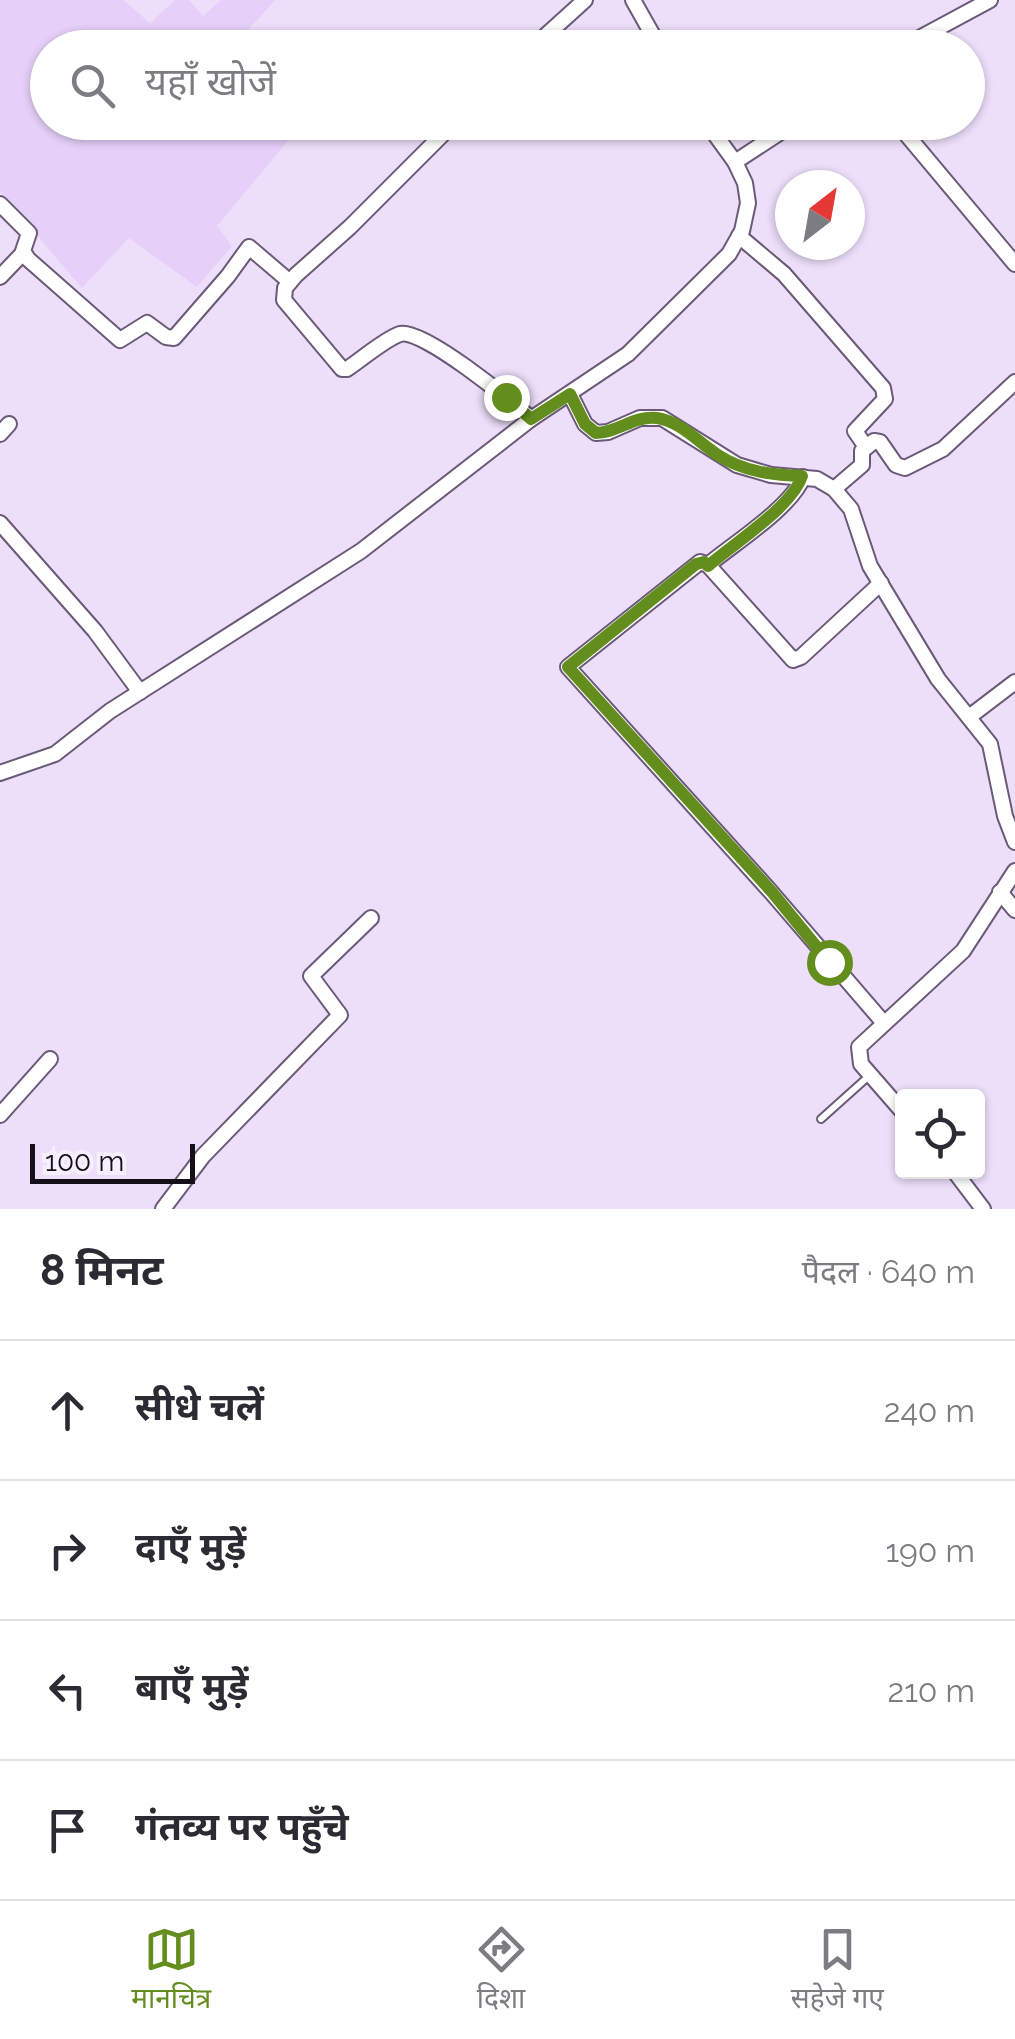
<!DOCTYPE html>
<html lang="hi">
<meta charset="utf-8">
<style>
:root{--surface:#fff;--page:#f2f2f3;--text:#2b2b33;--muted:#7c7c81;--line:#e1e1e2;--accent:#638e1e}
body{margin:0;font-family:Raleway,"Noto Sans Devanagari",sans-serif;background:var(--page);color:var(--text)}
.controls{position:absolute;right:30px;bottom:30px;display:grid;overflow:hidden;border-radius:10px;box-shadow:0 2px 8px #0004}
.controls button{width:90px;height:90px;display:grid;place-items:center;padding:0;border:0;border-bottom:2px solid var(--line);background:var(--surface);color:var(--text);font:50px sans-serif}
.compass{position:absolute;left:775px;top:170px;width:90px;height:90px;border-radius:50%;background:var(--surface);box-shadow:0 2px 8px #0004;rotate:31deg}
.scale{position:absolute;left:30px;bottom:25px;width:165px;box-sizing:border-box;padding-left:10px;border:5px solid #150f1a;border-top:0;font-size:28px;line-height:35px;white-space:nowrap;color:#150f1a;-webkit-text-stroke:8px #f6effd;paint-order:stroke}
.stop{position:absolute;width:30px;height:30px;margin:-22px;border:8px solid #638e1e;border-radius:50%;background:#fff}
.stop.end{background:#638e1e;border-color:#fff;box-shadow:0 2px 10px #0008}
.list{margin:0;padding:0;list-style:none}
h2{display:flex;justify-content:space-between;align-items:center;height:130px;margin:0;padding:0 40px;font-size:42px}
h2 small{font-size:32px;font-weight:400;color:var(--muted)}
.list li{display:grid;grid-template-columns:65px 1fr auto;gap:30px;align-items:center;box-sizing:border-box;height:140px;padding:0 40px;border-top:2px solid var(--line)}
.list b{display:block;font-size:38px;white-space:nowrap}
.list em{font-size:32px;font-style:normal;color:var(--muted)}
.icon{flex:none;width:55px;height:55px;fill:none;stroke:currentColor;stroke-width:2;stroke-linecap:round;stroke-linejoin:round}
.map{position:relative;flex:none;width:1015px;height:1209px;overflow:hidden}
.search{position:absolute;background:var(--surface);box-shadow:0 2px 8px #0004;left:30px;right:30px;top:30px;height:110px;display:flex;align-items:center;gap:25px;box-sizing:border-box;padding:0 35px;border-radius:55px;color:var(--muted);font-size:38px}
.sheet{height:690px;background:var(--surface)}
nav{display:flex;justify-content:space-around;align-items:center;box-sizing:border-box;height:140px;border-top:2px solid var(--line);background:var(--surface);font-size:28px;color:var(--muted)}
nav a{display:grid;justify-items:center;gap:5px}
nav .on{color:var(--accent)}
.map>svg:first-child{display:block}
.built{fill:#e6d0f9}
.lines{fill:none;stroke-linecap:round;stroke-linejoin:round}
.lane-casing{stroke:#6a5a78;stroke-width:10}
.street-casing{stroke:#6a5a78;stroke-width:18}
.lane{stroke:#fff;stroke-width:6}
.street{stroke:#fff;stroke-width:14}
.route{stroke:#638e1e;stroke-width:12}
</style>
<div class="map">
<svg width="1015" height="1209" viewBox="0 0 1015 1209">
<rect width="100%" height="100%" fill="#eddefa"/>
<path class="built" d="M0,0h123l27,23 25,-23h14l14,16 18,-16h54l-42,47 -185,1v74l254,2 -85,102 15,20 -35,41 -68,-49 -47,50 -82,-96z"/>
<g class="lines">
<defs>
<path id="lane" d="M821,1119l48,-43"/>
<g id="street">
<path d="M633,0l27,48"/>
<path d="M532,48l53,-48"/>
<path d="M901,48l89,-48"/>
<path d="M455,122l-105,105 -54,48 -11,13 -1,12 58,69h5c15,-10 38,-30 53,-35 21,-7 113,68 131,85"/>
<path d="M896,122l119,142"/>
<path d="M788,128l9,1 22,-7"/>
<path d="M735,162l61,-40"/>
<path d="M0,204l29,29 -6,18 5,8 92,81 27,-17 19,14 8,1 54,-62 21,-29 41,35"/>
<path d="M739,236l45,38 99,114 2,11 -30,32 11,16"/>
<path d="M0,277l23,-24"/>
<path d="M570,394l15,30 11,9 12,-1 32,-14h22l75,47 34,10 46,4 17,10 17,20 19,57 68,113 52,65 15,72 10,26"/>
<path d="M0,434l9,-10"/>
<path d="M834,489l28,-24v-14l12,-10 6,1 16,23 9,3 38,-19 72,-67"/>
<path d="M0,523l95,108 45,61"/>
<path d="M708,565c25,-21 84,-58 95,-88"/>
<path d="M881,583l-80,74 -8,3 -85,-95 -8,-3 -132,105 203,225 112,130"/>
<path d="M969,717l46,-35"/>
<path d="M0,773l55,-19 55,-43 251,-160 170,-132 97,-65 101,-100 13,-23 6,-28 -3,-20 -10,-21 -29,-40"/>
<path d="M1000,892l15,18"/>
<path d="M902,1111l-41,-47 -2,-17 104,-96 52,-80"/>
<path d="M0,1115l50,-56"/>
<path d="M955,1172l28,37"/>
<path d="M163,1209l40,-53 137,-141 -29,-39 60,-58"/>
</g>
</defs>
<use href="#lane" class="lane-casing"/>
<use href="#street" class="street-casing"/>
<use href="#lane" class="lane"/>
<use href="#street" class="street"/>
</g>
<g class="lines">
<path class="route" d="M506,397l25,22 39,-25 15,30 11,9c22,0 38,-18 61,-15 23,3 42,25 61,37 26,17 55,20 84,21 -10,31 -69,68 -94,90l-4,-4 -8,2 -128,103 204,225 57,70"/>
</g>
</svg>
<div class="controls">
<button><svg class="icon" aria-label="locate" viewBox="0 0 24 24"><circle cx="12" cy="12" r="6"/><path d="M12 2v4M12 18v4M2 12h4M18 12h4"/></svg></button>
</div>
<svg class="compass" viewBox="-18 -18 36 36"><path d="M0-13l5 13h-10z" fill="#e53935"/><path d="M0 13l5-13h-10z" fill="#7c7c81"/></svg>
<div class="scale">100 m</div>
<div class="stop" style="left:829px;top:962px"></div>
<div class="stop end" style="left:506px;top:397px"></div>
<div class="search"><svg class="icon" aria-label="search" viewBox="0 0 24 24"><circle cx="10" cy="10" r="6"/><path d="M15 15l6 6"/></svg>यहाँ खोजें</div>
</div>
<section class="sheet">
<h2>8 मिनट<small>पैदल · 640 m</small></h2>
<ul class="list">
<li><svg class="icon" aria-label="ahead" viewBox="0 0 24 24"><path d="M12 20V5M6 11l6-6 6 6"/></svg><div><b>सीधे चलें</b></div><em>240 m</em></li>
<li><svg class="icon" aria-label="right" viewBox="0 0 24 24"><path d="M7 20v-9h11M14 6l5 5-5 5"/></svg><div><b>दाएँ मुड़ें</b></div><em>190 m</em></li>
<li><svg class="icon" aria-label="left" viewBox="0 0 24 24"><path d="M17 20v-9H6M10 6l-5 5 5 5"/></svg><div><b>बाएँ मुड़ें</b></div><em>210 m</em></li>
<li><svg class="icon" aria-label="arrive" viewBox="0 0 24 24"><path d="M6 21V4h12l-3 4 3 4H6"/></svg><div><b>गंतव्य पर पहुँचे</b></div></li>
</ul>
</section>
<nav>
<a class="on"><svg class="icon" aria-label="map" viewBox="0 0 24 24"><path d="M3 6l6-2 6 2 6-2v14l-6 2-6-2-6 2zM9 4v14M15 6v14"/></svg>मानचित्र</a>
<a><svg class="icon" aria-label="directions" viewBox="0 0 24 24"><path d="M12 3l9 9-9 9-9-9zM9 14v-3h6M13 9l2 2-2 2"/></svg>दिशा</a>
<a><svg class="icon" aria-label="saved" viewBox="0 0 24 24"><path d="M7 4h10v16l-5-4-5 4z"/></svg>सहेजे गए</a>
</nav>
